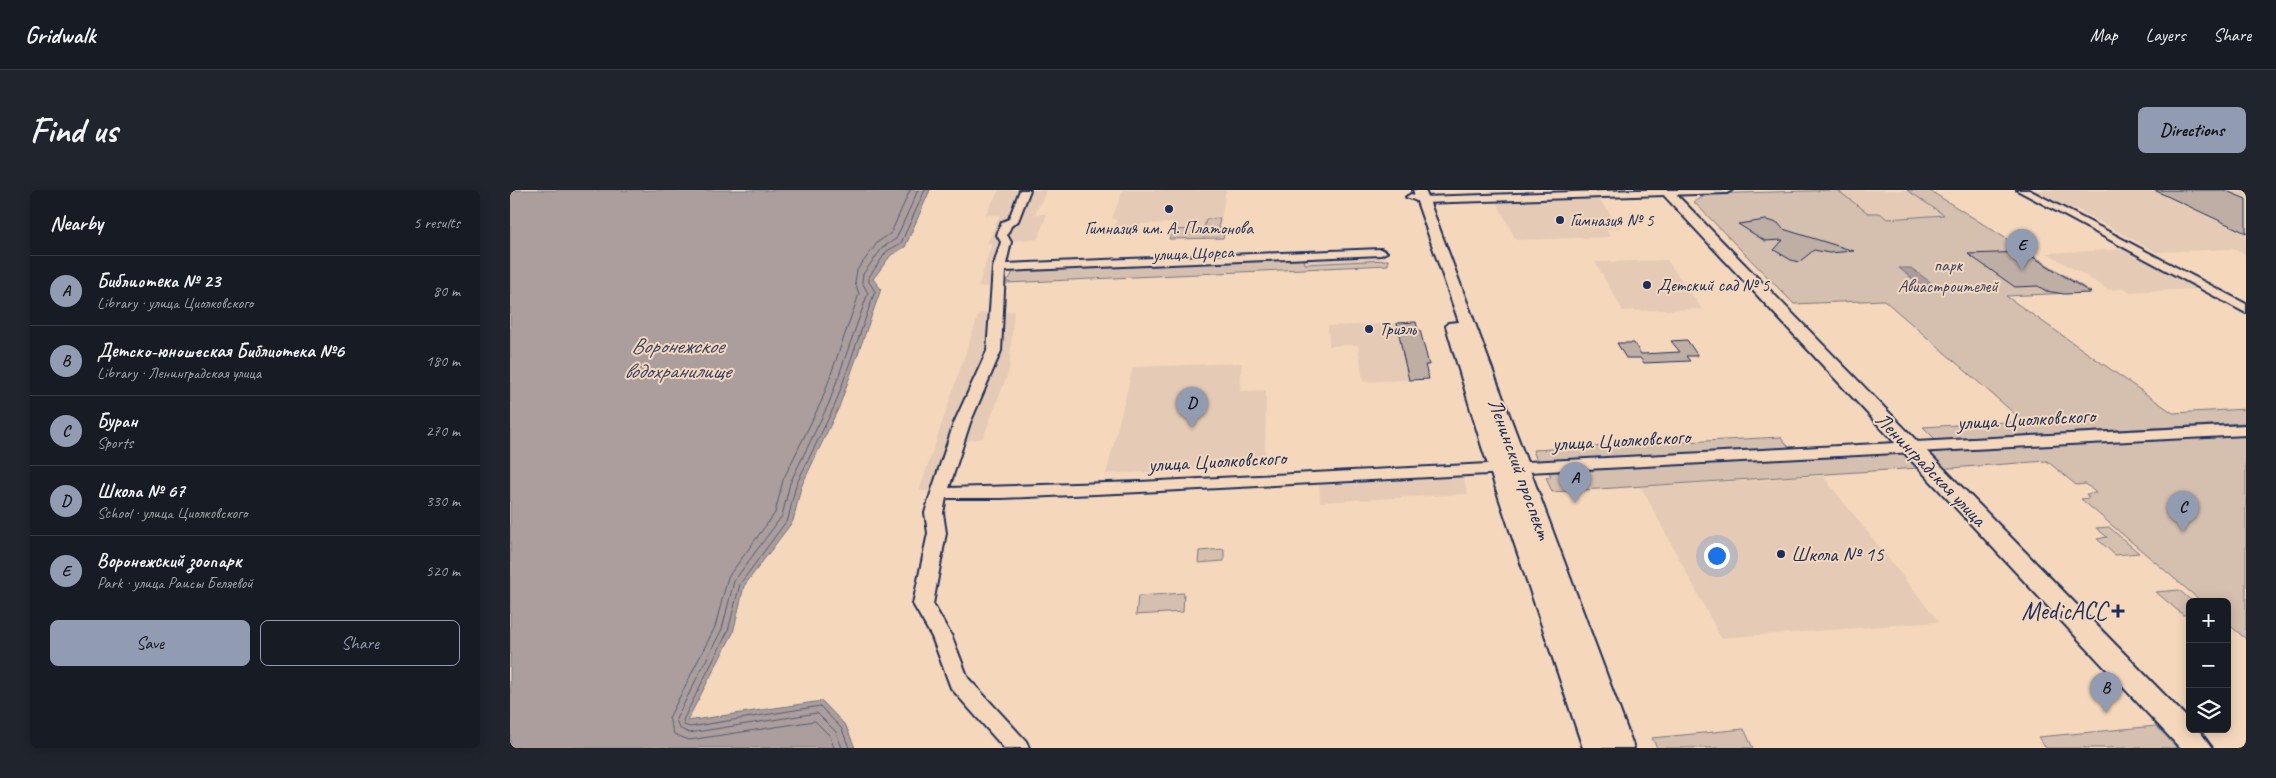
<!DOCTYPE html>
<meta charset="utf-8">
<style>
:root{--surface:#171b24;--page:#20242c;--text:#f1f3f6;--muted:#9ea1a6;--line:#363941;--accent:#919bb2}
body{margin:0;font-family:Caveat,sans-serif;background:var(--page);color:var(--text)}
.controls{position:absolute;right:15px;bottom:15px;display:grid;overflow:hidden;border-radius:8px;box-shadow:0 2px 12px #0003}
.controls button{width:45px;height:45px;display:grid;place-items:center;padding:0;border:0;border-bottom:1px solid var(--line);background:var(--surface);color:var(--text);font:25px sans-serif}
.you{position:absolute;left:1206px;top:365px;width:18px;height:18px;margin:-12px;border:4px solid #fff;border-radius:50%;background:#1a73e8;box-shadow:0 0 0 8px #1a73e833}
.badge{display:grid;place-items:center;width:32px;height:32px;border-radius:50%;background:var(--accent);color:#111;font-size:16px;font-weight:700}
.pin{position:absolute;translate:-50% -41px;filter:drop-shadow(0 1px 2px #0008)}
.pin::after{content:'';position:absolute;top:26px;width:18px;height:15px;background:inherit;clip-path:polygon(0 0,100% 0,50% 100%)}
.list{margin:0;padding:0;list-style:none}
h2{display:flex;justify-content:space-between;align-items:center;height:65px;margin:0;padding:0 20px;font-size:21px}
h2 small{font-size:16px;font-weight:400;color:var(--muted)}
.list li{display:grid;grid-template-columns:32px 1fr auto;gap:15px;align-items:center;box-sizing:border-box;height:70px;padding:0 20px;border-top:1px solid var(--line)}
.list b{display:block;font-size:19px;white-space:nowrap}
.list p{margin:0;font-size:16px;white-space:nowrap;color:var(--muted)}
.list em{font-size:16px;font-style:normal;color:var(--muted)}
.actions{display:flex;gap:10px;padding:15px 20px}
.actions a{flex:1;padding:11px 0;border:1px solid var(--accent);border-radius:8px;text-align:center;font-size:18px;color:var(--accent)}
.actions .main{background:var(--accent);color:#111}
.icon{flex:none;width:28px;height:28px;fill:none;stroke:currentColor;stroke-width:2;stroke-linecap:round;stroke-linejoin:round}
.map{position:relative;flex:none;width:1736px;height:558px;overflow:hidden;border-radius:8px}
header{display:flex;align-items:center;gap:30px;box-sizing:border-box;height:70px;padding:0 25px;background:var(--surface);border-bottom:1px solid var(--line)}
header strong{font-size:24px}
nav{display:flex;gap:28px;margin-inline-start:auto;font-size:18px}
.intro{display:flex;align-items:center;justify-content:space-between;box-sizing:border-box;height:120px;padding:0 30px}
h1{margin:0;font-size:35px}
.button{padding:12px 22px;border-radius:8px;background:var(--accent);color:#111;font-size:18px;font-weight:700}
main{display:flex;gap:30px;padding:0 30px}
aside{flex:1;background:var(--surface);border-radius:8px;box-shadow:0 2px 12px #0003}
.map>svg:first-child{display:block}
.built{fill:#e5cbb5}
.green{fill:#d5bfaf;stroke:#787786}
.water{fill:#ab9e9c;stroke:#717283}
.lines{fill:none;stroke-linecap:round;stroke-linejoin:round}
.shore{stroke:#555b77;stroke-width:1}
.building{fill:#bfaea4;stroke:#1b2f5e}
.minor-casing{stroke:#1b2f5e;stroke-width:4}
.major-casing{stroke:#1b2f5e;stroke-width:4}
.minor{fill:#f5d8bc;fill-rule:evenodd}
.major{fill:#f5d8bc;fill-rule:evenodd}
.poi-dot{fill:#1b2f5e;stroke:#f5d8bc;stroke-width:2}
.labels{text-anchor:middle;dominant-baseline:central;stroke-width:4;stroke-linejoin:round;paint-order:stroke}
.far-poi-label{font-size:18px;fill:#1b2f5e;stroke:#f5d8bc;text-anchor:start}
.far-street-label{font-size:18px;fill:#1b2f5e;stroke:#f5d8bc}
.far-park-label{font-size:18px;fill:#37456a;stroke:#f5d8bc}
.street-label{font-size:21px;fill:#1b2f5e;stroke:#f5d8bc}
.poi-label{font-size:21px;fill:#1b2f5e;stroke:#f5d8bc;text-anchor:start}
.water-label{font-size:22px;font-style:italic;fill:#38456a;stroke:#f5d8bc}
.near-poi-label{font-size:25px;fill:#1b2f5e;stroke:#f5d8bc;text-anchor:end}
</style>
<header>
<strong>Gridwalk</strong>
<nav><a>Map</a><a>Layers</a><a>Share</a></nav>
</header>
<div class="intro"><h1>Find us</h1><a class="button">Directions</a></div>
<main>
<aside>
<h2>Nearby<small>5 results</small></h2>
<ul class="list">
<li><span class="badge">A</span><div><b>Библиотека № 23</b><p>Library · улица Циолковского</p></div><em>80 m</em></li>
<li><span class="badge">B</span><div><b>Детско-юношеская Библиотека №6</b><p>Library · Ленинградская улица</p></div><em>180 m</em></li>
<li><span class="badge">C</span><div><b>Буран</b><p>Sports</p></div><em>270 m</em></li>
<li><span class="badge">D</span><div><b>Школа № 67</b><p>School · улица Циолковского</p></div><em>330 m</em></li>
<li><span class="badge">E</span><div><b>Воронежский зоопарк</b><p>Park · улица Раисы Беляевой</p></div><em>520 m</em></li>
</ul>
<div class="actions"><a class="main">Save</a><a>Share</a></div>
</aside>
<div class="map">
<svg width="1736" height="558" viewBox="0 0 1736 558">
<rect width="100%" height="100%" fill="#f5d8bc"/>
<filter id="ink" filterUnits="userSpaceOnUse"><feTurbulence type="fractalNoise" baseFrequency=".02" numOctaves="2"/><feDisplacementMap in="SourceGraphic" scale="10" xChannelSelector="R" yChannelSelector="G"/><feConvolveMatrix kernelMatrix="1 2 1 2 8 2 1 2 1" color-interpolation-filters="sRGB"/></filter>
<g filter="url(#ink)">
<g class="built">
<path d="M489,0h48l-12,24h12l-9,25 -26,2 -10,44 -24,2 14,-44h-5l13,-28h-15z"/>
<path d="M613,0h103l-6,38 -47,1 1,-6 -33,1 -18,7 -10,1 4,-12 -5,-2z"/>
<path d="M1327,0h70l38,25 -58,4 -7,-6h-12z"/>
<path d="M1522,0h214v65l-13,-6 -77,3 -82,-44h-9z"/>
<path d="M1088,8l23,30 -15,1 5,8 -95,3 -20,-39z"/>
<path d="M1615,59l70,38 3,2 -68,3 -5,-3 -16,1 -62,-37z"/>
<path d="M869,63l1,7 -74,3 -1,-6z"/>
<path d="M1157,70l35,49 -79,2 -28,-49z"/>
<path d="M504,121l-5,60 -26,67 -20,4 -13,48 -31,1 60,-178z"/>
<path d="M906,132l2,8h2l9,35h-4l4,14 -66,3 -5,-37 -29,1 -1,-20z"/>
<path d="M732,173l-2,28 26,-1 -1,76 -159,8 27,-107z"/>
<path d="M953,286l5,18 -148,8 -1,-18z"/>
<path d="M1313,286l116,146 -218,16 -80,-151z"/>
</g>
<g class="green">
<path d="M1327,0l31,23h12l7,6 57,-4 -37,-25h22l162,102 -85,4 167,117 73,-4v14l-310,17 -13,-13 100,-6 -139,-121 -90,4 -100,-102 14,-8z"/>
<path d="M710,28l-2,10h8l-3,10 -54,1 3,-9 32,-1 2,-10z"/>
<path d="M793,61l2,13 83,-4v5l-381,18 9,-17 116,-5 2,-3z"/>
<path d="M1736,244v205l-19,-16v-21h-25l-121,-103 8,-1 -3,-4 10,-1 -10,-9 -10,1 -29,-24 -110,8 -14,-15 4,-3z"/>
<path d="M1271,247l10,13 -253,14 -5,-14z"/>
<path d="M1395,262l14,16 -367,24 -6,-15h5l-2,-5z"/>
<path d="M1599,337l30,26 -24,2 -18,-16 10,-2 -11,-9z"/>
<path d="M714,359v12l-26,2 1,-12z"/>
<path d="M1669,400l14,12h-3v13h-7l-27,-23z"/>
<path d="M674,403l-1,19 -47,3 2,-19z"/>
<path d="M1646,536l21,22h-131l-8,-11z"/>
<path d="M1234,539l9,19h-96l-5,-10z"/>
</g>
<g class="water">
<path d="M0,0h420l-25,57 -14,8 -18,24 8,10 -42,118 -38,80 -8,34 -49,65 -11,47 -46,88 135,-20 24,25 9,22h-345z"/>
<path d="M1389,78h12l29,21 -13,1z"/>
</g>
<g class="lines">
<g class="shore">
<path d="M324,558l-4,-12 -15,-15 -126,19 -15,-6 -5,-16 46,-91 13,-50 47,-64 8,-33 39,-80 37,-106 -4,-12 2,-12 21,-28 13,-9 19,-43"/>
<path d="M332,558l-6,-16 -19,-19 -128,20 -10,-5 -3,-9 46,-90 12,-48 48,-65 8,-33 39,-80 39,-110 -6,-11 1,-8 20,-27 13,-8 22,-49"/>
<path d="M339,558l-7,-19 -22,-23 -130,21 -6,-2 -1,-5 45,-89 12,-47 48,-65 8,-34 39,-80 40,-114 -6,-9v-5l18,-26 14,-8 24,-53"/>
</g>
</g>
<g class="building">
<path d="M1644,0h70l22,9v34z"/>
<path d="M1256,30l12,3 5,6 71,22 -25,2 -15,-3 -15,12 -8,-2 -17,-10 9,-10 -18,1 -27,-17z"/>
<path d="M1515,62l66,41 -27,1 -18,-3 -8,-5 -23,1 -47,-33z"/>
<path d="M906,132l2,8h2l9,35h-4l4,14 -20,1 -6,-25 -6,-32z"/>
<path d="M1177,150l11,16h-12l4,5 -46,2 -4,-5h-14l-9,-15h17l7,11 39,-2 -9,-11z"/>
</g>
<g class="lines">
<defs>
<g id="minor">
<path d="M510,0h10l-12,31 -7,5 -4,9 4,7 -5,22 375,-15 6,3 -6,3 -376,16 -4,80 -31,72 -21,65 191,-6 1106,-57v10l-1106,57 -138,6h-56l-3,15 3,20 -13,71 19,33 16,41 58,63 3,7h-25l-53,-60 -19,-51 -19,-33 15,-71 -3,-20 6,-20 23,-70 33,-72 6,-83 8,-26 -4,-7 5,-13 7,-3z"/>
<path d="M1127,0h95l-5,3 -305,10 -16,-6 5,-3 11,3z"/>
<path d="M1507,0h12l217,114v9z"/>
</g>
<g id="major">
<path d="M903,0h12l209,558h-51l-101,-301 -36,-121 2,-3 11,-1z"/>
<path d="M1149,0h13l518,531v8h8l14,19h-32z"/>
</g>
</defs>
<use href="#minor" class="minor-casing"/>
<use href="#major" class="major-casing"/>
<use href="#minor" class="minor"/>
<use href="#major" class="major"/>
</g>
</g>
<g class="poi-dot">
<circle cx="659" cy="19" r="5"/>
<circle cx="1050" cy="30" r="5"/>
<circle cx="1137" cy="95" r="5"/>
<circle cx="859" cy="139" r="5"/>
<circle cx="1271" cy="364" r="5"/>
<path d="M1605.5 413.5h5v5h5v5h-5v5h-5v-5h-5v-5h5z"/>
</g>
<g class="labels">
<g class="far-poi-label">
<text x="1060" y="30">Гимназия № 5</text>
<text x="659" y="38" text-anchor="middle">Гимназия им. А. Платонова</text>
<text x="1147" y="95">Детский сад № 5</text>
<text x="869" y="139">Триэль</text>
</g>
<g class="far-street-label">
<text transform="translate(683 63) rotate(-2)">улица Щорса</text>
</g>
<g class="far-park-label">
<text x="1438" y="75">парк<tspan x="1438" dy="21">Авиастроителей</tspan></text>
</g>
<g class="street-label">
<text transform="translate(1516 229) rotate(-3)">улица Циолковского</text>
<text transform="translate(1111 250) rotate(-3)">улица Циолковского</text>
<text transform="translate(707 271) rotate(-3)">улица Циолковского</text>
<text transform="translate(1010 279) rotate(70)">Ленинский проспект</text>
<text transform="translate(1421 279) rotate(46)">Ленинградская улица</text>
</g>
<g class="poi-label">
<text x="1281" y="364">Школа № 15</text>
</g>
<g class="water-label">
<text x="167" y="156">Воронежское<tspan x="167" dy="25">водохранилище</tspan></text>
</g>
<g class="near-poi-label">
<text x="1597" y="421">MedicACC</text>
</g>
</g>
</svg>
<div class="controls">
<button>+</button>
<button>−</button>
<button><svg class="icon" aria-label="layers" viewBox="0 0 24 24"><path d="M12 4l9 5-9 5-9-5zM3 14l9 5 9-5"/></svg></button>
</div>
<div class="you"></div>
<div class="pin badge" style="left:1065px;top:313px">A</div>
<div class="pin badge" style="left:1596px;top:523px">B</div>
<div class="pin badge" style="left:1673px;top:342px">C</div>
<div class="pin badge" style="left:682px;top:238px">D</div>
<div class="pin badge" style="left:1512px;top:80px">E</div>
</div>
</main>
